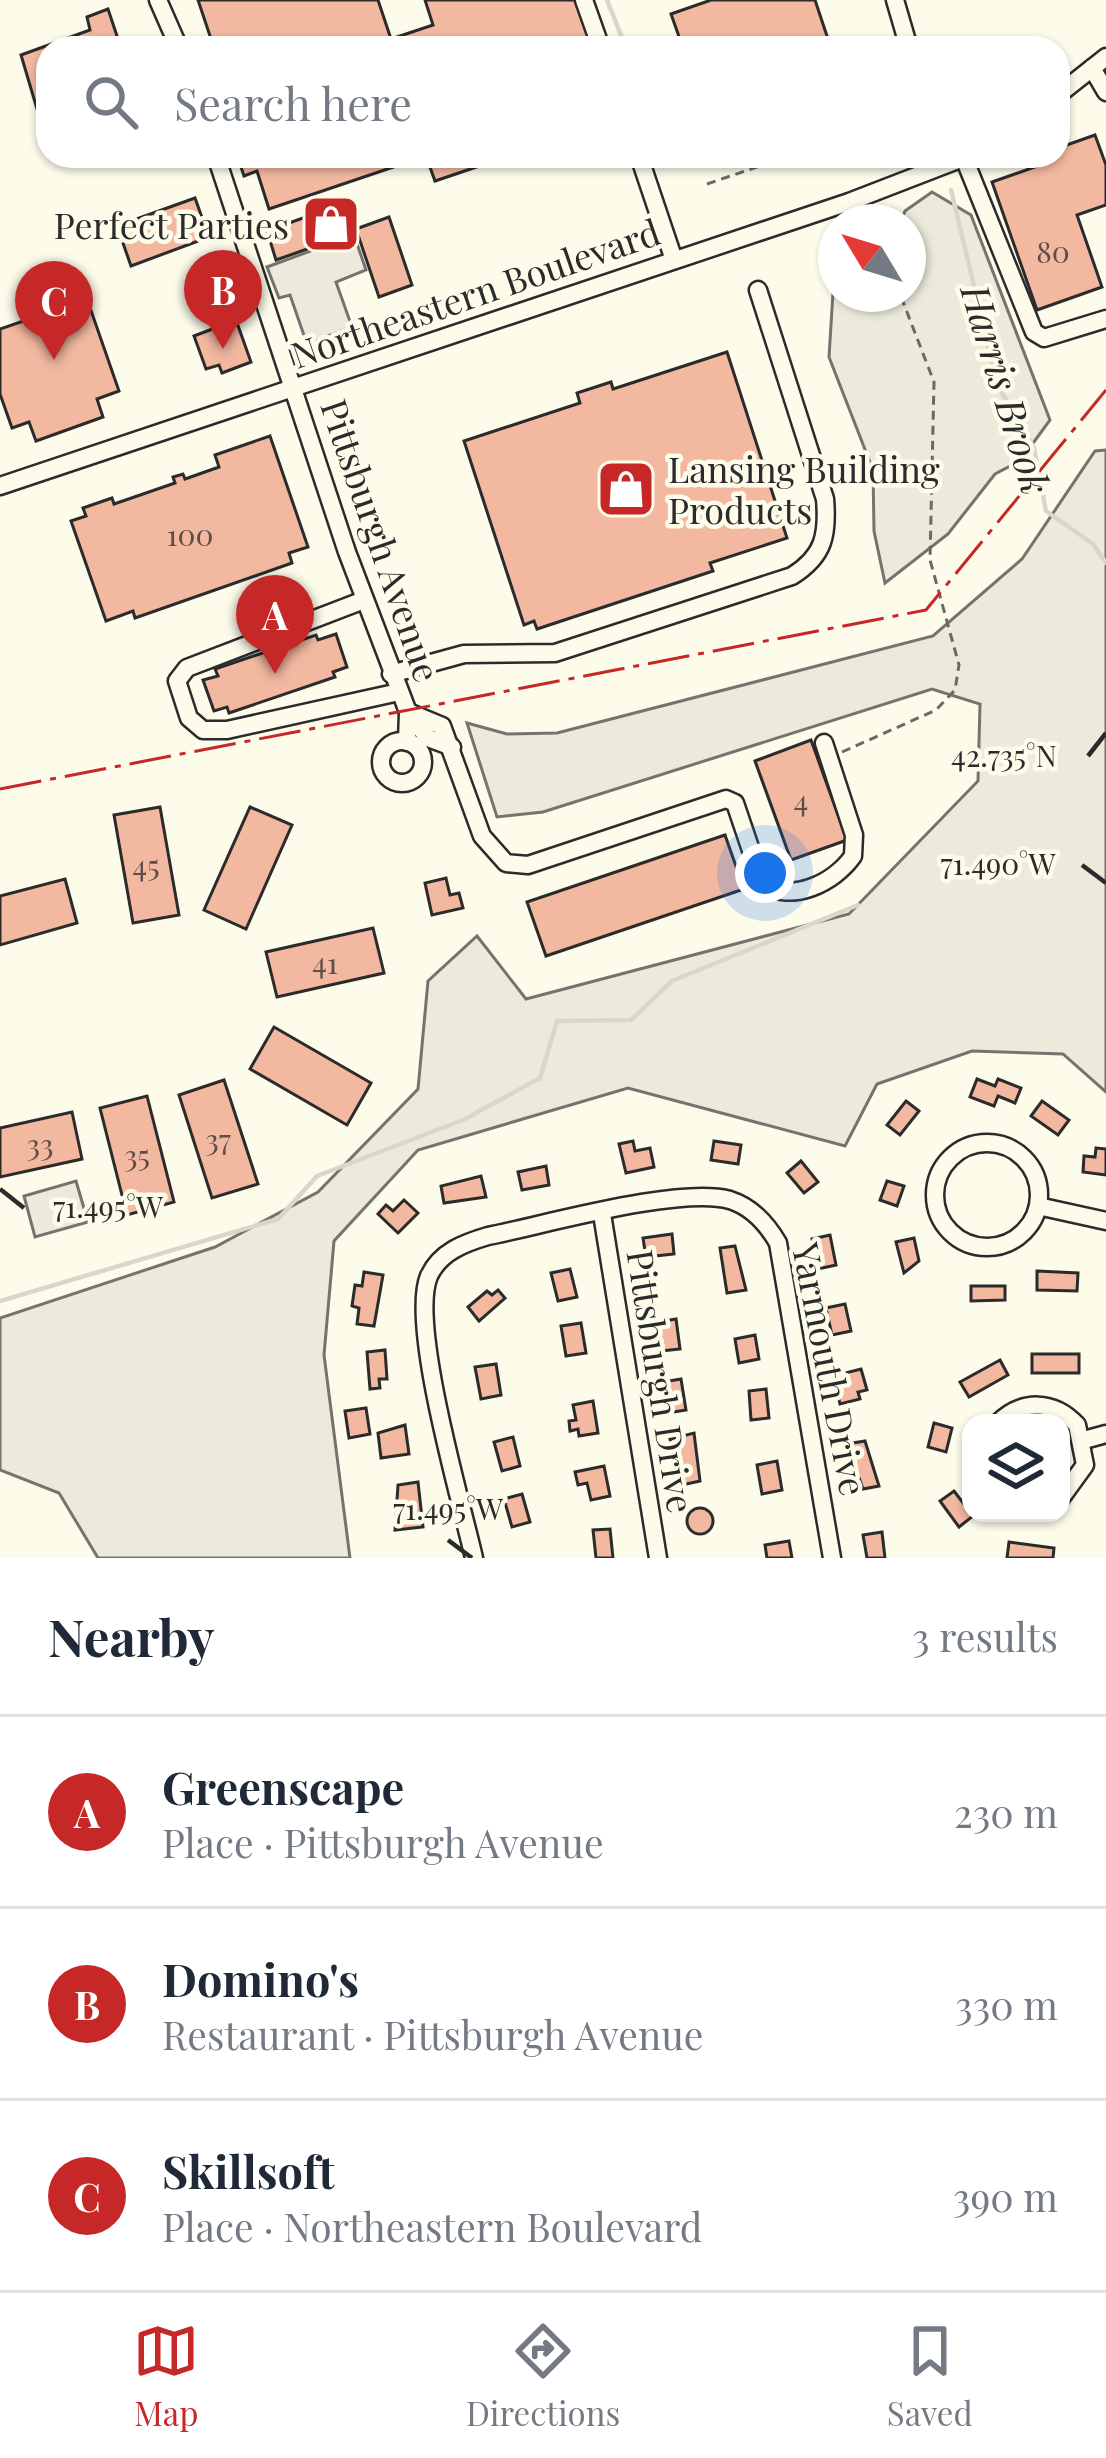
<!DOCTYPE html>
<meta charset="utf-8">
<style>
:root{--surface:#fff;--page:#f2f2f3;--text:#1f2937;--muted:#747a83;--line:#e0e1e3;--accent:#c62828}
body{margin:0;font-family:"Playfair Display",serif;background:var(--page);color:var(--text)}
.controls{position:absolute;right:36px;bottom:36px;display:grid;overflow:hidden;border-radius:24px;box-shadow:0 3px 9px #0004}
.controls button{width:108px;height:108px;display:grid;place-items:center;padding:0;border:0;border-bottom:3px solid var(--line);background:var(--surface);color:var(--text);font:60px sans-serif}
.compass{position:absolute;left:818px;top:204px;width:108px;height:108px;border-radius:50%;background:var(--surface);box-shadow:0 3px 9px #0004;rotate:308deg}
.you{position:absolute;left:765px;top:873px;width:42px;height:42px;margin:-30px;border:9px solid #fff;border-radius:50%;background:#1a73e8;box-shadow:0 0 0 18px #1a73e833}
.badge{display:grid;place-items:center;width:78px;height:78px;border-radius:50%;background:var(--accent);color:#fff;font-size:39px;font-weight:700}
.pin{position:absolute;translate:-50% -99px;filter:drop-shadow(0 3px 6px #0008)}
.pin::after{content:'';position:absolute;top:63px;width:42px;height:36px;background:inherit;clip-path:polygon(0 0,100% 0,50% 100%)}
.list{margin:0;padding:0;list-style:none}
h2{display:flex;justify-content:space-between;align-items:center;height:156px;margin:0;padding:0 48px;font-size:51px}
h2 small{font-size:39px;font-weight:400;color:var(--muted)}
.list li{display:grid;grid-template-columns:78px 1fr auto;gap:36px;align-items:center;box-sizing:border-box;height:192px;padding:0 48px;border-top:3px solid var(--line)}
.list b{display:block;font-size:45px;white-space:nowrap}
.list p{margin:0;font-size:39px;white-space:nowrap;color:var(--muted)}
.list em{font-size:39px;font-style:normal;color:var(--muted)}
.icon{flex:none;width:66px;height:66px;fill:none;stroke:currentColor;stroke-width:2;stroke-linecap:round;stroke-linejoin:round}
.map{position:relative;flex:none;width:1106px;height:1558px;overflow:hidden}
.search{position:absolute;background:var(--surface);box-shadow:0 3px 9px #0004;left:36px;right:36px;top:36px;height:132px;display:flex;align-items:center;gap:30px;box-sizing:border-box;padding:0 42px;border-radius:36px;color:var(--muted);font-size:45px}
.sheet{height:732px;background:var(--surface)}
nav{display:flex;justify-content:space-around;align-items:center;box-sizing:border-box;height:168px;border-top:3px solid var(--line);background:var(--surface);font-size:33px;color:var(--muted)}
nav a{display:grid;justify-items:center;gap:6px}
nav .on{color:var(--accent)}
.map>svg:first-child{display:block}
.green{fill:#ecebdb;stroke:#74746e;stroke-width:3}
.parking{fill:#eceadb;stroke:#74746e;stroke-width:3}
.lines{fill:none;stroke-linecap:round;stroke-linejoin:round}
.stream{stroke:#d8d7c9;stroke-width:4.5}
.building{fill:#f2b8a0;stroke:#2b2b2b;stroke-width:3}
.minor-casing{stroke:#2b2b2b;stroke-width:21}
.path{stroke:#6a6964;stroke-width:3;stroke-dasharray:9 6;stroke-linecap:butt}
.minor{stroke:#fdfbea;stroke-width:16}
.power{stroke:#c62828;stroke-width:3;stroke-dasharray:42 9 6 9;stroke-linecap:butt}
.ticks{fill:none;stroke:#2b2b2b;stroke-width:4.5}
.labels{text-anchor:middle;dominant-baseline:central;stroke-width:9;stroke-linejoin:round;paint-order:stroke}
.number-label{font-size:30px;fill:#5d4e48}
.poi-label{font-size:36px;fill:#2b2b2b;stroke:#fdfbea;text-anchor:end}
.street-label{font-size:36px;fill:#2b2b2b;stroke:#fdfbea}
.water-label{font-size:39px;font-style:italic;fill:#2b2b2b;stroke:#fdfbea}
.ticks-label{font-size:30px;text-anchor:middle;fill:#2b2b2b;stroke:#fdfbea;stroke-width:9;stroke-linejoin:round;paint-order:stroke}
</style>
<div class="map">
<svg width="1106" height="1558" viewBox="0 0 1106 1558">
<rect width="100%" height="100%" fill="#fdfbea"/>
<g class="green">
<path d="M932,192l39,23 79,205 -30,41 -25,13 -47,60 -63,49 -11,-52 -1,-61 -44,-113 5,-80 2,17h72v-72h-7l4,-11z"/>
<path d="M1106,450v642l-43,-38 -91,-3 -95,33 -32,62 -217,-58 -210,62 -84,91 -10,114 26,203h-252l-39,-65 -59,-23v-152l215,-71 103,-55 100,-103 10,-108 49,-45 49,63 323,-85 129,-133 2,-77 -48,-15 -389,123 -46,5 -30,-94 40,11 50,-1 376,-97 89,-77 73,-108z"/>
<path d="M76,1181l12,41 -53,15 -11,-41z"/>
</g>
<path class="parking" d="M354,235l12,35 -30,12 16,45 -45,17 -17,-49 -11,3 -12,-31z"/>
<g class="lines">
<g class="stream">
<path d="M607,0l19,48"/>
<path d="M667,156l1,3"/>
<path d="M951,190l47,196 36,62 12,63 47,33 13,19"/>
<path d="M0,1301l278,-82 39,-43 146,-56 77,-42 17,-57 74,-1 41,-39 186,-76"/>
</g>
</g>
<g class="building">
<path d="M198,0h180l13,39 42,-14 -8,-25h154l16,48h-381z"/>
<path d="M711,0h104l16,48h-148l-12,-34z"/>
<path d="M108,9l13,39h-73v98l-27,-91 69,-25 -3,-13z"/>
<path d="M1095,135l11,30v40l-29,10 25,72 -65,23 -45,-128 54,-19 -2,-7h14v-8z"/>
<path d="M426,156h83l-74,25z"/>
<path d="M426,156l-157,53 -12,-38 -13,5 -5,-15 11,-5z"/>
<path d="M195,198l14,39 -78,29 -14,-40z"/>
<path d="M339,205l10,28 -25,10 -10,-29z"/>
<path d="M314,214l10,29 -48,17 -9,-29z"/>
<path d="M389,217l23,68 -33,12 -23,-68z"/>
<path d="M87,299l32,92 -22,8 6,18 -67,24 -7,-19 -17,6 -12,-34v-65z"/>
<path d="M236,320l15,42 -29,11 -3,-8 -13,4 -12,-33z"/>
<path d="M727,352l60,186 -77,25 3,8 -176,58 -3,-8 -10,4 -60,-184 116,-38 -3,-10 34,-11 2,7z"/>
<path d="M270,436l38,111 -19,6 3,10 -157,55 -2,-7 -27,10 -35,-100 15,-5 -3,-8 29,-10 2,6 61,-21 -2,-6 10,-3 2,5 34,-12 -4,-12z"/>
<path d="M336,634l11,33 -14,5 2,5 -106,36 -2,-6 -13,4 -11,-31 15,-4 -3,-7 101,-34 2,5z"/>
<path d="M811,740l36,100 -56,20 -36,-99z"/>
<path d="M160,807l19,108 -46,8 -19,-108z"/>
<path d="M250,807l42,18 -46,104 -42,-19z"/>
<path d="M725,835l19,54 -198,67 -19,-54z"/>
<path d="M446,878l4,17 9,-2 4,15 -31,7 -7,-32z"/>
<path d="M65,879l12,44 -77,22v-49z"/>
<path d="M373,928l11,45 -107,24 -11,-45z"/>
<path d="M274,1027l97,56 -24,42 -97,-56z"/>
<path d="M977,1079l18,7 3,-7 23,9 -6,15 -17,-7 -4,10 -24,-9z"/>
<path d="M224,1080l34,104 -46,14 -33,-103z"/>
<path d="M147,1096l27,106 -47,13 -27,-107z"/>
<path d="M906,1101l13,10 -19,24 -13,-10z"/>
<path d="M1042,1101l27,19 -11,15 -27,-19z"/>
<path d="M72,1112l10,47 -82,18v-49z"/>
<path d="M633,1141l2,10 15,-3 4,19 -28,6 -7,-29z"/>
<path d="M714,1141l27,4 -3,19 -27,-4z"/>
<path d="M1096,1148l10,1v26l-23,-3 1,-16 11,1z"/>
<path d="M801,1161l17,21 -14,11 -17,-20z"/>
<path d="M546,1166l3,19 -27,5 -4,-18z"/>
<path d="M481,1176l5,21 -42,6 -3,-17z"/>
<path d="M887,1181l17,5 -7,20 -17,-6z"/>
<path d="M404,1200l14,13 -20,20 -20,-19 8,-9 7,6z"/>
<path d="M672,1234l2,20 -28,3 -3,-19z"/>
<path d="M830,1235l6,30 -18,4 -6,-30z"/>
<path d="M914,1238l5,23 -15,12 -8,-31z"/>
<path d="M735,1246l11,44 -19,3 -7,-45z"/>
<path d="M570,1269l7,28 -19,4 -7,-28z"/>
<path d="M1037,1271l41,2 -1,18 -40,-1z"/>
<path d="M364,1272l19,3 -9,51 -17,-2 2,-16 -7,-2 3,-21 7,1z"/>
<path d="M971,1286h34v14l-34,1z"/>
<path d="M498,1290l7,8 -26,23 -11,-14 19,-16 5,4z"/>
<path d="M845,1304l6,27 -19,4 -6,-27z"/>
<path d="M676,1319l4,30 -19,2 -4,-29z"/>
<path d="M581,1323l5,30 -20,3 -5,-30z"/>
<path d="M755,1335l4,24 -20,4 -4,-24z"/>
<path d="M385,1350l2,29h-8l1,9 -10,1 -3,-37z"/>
<rect x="1032" y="1354" width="47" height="19"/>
<path d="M1000,1360l8,15 -39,22 -9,-15z"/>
<path d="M496,1364l5,31 -20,4 -6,-32z"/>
<path d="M861,1369l6,21 -9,2 2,7 -20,5 -7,-28z"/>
<path d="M681,1379l5,31 -19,3 -4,-31z"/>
<path d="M766,1389l3,29 -18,2 -2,-29z"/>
<path d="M593,1401l5,32 -19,3 -1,-7 -8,2 -1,-10 7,-1 -3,-15z"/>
<path d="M366,1408l4,26 -21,4 -4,-27z"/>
<path d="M934,1423l18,5 -6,24 -18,-5z"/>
<path d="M405,1425l4,29 -28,4 -3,-25z"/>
<path d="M694,1433l6,48 -18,4 -12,-46z"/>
<path d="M513,1437l7,29 -18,5 -8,-29z"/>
<path d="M865,1441l14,45 -16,3 -16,-45z"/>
<path d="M777,1461l5,29 -20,4 -5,-29z"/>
<path d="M604,1466l6,30 -19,4 -4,-17 -9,2 -3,-13z"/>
<path d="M418,1482l5,45 -28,3 3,-45z"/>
<path d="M954,1491l19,25 -14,11 -19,-26z"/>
<path d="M522,1494l8,28 -18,5 -8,-28z"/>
<circle cx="700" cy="1521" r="13"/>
<path d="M610,1529l3,29h-17l-3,-28z"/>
<path d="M882,1532l3,26h-18l-4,-23z"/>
<path d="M789,1541l3,17h-25l-2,-13z"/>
<path d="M1009,1542l45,6 -1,10h-46z"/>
</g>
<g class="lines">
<defs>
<g id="minor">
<path d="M158,0l21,48"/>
<path d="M584,0l17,48"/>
<path d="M895,0l14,48"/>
<path d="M1092,68l14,24"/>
<path d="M1058,95l48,-38"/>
<path d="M216,156l131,396 61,160 -1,30"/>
<path d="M639,156l35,104"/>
<path d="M964,158l70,174 10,6 62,-19"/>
<path d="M0,486l849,-284 119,-46"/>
<path d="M364,600l-177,68 -10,13 12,37 14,12h24l172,-38"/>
<path d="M391,674l73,-20 91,-1 237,-77c32,-20 36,-41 33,-77l-67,-209"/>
<path d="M408,712l34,14 40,110 24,27 22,2 198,-66 9,4 27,80c29,21 72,0 91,-27l1,-21 -30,-92"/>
<path d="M408,712l20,26 24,9"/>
<circle cx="402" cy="762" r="21"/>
<circle cx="987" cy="1195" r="52"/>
<path d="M1038,1206l68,15"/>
<path d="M602,1214l56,344"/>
<path d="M998,1423c24,-24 56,-23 79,2l8,40 -24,33"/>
<path d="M1084,1440l22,-6"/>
<path d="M474,1558c-13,-57 -65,-235 -45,-282 11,-24 35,-33 59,-40 56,-11 191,-50 242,-36 22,7 37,24 48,43l54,315"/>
</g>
</defs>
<use href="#minor" class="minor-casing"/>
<g class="path">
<path d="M707,184l82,-28"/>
<path d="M842,752l94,-42 19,-20 4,-25 -29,-105 4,-178 -34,-88"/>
</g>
<use href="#minor" class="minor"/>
<path class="power" d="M0,789l926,-179 180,-220"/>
</g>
<path class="ticks" d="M1088,756l18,-23M1082,865l24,18M0,1189l24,19M448,1540l24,18"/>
<defs>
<symbol id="shop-square" viewBox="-11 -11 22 22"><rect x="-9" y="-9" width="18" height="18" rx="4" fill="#c62828" stroke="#fdfbea"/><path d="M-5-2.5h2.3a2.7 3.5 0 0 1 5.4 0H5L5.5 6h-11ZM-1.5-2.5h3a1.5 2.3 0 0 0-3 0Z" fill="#fff"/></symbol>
</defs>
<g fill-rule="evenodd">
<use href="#shop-square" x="298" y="191" width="66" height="66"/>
<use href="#shop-square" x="593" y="456" width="66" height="66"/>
</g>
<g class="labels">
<g class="number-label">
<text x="1053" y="251">80</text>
<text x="190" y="534">100</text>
<text x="801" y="800">4</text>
<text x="146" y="865">45</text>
<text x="325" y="962">41</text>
<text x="218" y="1139">37</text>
<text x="40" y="1144">33</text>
<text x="137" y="1155">35</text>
</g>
<g class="poi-label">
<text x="289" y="224">Perfect Parties</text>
<text x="668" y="468" text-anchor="start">Lansing Building<tspan x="668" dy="41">Products</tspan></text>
</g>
<g class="street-label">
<text transform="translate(475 292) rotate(-19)">Northeastern Boulevard</text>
<text transform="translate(382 540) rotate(71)">Pittsburgh Avenue</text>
<text transform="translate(831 1369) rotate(79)">Yarmouth Drive</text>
<text transform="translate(662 1381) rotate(81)">Pittsburgh Drive</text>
</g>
<g class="water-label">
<text transform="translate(1007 389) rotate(73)">Harris Brook</text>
</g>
</g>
<g class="ticks-label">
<text x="1004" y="767">42.735°N</text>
<text x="998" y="875">71.490°W</text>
<text x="108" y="1218">71.495°W</text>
<text x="448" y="1520">71.495°W</text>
</g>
</svg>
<div class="controls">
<button><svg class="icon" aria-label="layers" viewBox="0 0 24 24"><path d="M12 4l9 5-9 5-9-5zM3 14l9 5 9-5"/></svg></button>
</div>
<svg class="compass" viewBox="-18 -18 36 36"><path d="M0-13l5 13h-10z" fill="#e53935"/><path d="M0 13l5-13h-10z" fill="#747a83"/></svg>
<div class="you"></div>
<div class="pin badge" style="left:275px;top:674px">A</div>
<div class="pin badge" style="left:223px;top:349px">B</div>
<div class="pin badge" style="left:54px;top:360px">C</div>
<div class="search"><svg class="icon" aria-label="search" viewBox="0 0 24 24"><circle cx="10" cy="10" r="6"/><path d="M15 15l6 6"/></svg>Search here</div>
</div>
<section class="sheet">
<h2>Nearby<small>3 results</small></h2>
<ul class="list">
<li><span class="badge">A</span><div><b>Greenscape</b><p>Place · Pittsburgh Avenue</p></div><em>230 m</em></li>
<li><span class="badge">B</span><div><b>Domino's</b><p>Restaurant · Pittsburgh Avenue</p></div><em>330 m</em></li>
<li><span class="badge">C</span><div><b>Skillsoft</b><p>Place · Northeastern Boulevard</p></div><em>390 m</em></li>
</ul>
</section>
<nav>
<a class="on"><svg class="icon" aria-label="map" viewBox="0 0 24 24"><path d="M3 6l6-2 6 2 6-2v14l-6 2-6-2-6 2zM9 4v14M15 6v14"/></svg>Map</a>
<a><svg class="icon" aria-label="directions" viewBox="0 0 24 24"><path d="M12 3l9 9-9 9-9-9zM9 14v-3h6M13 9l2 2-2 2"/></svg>Directions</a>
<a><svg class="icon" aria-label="saved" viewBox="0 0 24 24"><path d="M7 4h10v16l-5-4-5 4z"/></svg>Saved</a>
</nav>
